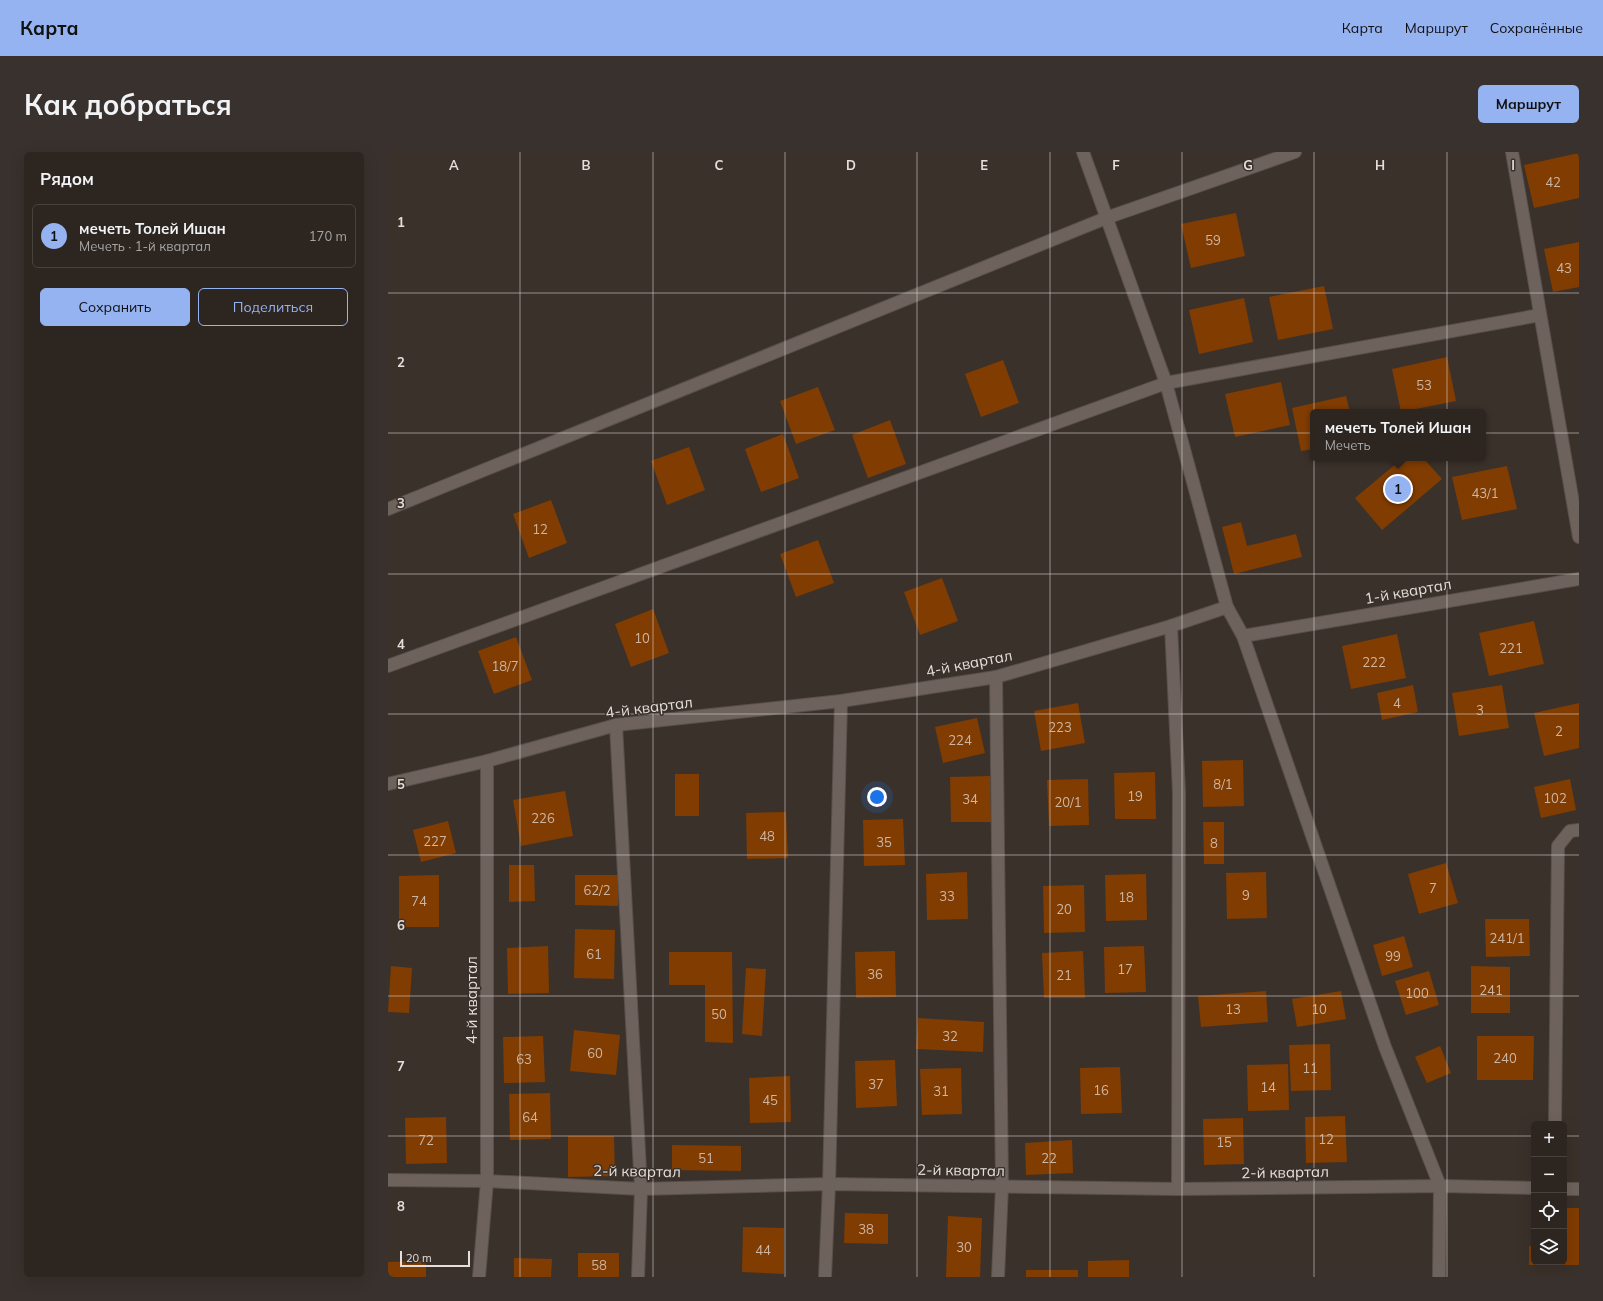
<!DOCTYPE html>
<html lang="ru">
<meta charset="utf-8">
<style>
:root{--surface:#2c2520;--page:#38312d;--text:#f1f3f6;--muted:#a6a5a5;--line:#48423e;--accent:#95b2f1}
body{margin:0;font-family:Mulish,sans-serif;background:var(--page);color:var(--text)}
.controls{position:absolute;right:12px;bottom:12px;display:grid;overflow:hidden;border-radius:6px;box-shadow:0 4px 16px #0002}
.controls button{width:36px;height:36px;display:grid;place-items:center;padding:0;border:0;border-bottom:1px solid var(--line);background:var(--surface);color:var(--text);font:20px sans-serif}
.scale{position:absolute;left:12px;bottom:10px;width:70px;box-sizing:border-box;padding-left:4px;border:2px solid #e5deda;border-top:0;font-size:11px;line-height:14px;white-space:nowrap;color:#e5deda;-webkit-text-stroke:3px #3b312b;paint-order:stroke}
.you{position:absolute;left:489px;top:645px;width:14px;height:14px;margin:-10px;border:3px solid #fff;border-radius:50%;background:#1a73e8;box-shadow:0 0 0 6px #1a73e833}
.badge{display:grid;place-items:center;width:26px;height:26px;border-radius:50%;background:var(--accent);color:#111;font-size:13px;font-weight:700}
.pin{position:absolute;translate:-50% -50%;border:2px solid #fff;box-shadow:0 1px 4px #0006}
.popup{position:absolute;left:922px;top:257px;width:176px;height:52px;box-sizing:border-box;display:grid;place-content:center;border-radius:6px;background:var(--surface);filter:drop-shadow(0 1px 3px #0005);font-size:13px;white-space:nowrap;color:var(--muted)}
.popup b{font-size:15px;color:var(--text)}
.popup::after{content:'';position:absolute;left:50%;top:100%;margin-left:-8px;border:8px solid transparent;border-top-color:var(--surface)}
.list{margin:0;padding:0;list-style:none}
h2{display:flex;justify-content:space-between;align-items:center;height:52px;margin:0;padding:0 16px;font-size:17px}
h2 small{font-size:13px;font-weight:400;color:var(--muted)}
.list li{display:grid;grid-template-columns:26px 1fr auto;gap:12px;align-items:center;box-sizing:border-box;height:64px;margin:0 8px 8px;padding:0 8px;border:1px solid var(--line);border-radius:6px}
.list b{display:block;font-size:15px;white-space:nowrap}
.list p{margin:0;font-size:13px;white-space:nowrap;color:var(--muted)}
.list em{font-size:13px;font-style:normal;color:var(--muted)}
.actions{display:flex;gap:8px;padding:12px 16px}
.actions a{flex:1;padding:9px 0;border:1px solid var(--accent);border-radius:6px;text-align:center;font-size:14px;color:var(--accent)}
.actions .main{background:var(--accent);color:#111}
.icon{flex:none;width:22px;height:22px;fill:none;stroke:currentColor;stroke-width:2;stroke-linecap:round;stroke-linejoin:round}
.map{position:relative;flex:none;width:1191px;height:1125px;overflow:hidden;border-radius:6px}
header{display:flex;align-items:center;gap:24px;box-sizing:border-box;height:56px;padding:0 20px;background:var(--accent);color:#111}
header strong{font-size:19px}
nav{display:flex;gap:22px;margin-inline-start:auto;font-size:14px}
.intro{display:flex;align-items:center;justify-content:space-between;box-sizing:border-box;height:96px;padding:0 24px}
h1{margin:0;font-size:28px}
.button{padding:10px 18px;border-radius:6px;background:var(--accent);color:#111;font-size:14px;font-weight:700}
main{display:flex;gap:24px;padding:0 24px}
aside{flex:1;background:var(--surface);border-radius:6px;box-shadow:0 4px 16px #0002}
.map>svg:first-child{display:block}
.building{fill:#813c01}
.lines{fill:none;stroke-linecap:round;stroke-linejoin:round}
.minor-casing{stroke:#59504b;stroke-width:14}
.minor{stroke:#6e625c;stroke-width:12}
.grid{fill:none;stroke:#e5deda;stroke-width:1;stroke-opacity:0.55}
.labels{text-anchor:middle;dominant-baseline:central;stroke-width:3;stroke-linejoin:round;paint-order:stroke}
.number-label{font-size:13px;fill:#ccb6a4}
.street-label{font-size:15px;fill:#e5deda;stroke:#3b312b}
.grid-label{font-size:13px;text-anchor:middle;font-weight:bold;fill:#e5deda;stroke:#3b312b;stroke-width:3;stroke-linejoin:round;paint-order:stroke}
</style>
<header>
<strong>Карта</strong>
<nav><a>Карта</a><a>Маршрут</a><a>Сохранённые</a></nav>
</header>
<div class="intro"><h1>Как добраться</h1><a class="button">Маршрут</a></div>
<main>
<aside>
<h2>Рядом<small></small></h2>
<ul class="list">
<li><span class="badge">1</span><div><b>мечеть Толей Ишан</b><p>Мечеть · 1-й квартал</p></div><em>170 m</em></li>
</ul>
<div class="actions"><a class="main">Сохранить</a><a>Поделиться</a></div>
</aside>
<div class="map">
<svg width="1191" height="1125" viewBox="0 0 1191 1125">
<rect width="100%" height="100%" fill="#3b312b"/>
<g class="building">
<path d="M1191,1v45l-45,10 -10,-43z"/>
<path d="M848,61l9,43 -54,12 -10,-44z"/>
<path d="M1191,90v45l-26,5 -9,-43z"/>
<path d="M936,134l9,43 -55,11 -9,-43z"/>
<path d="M856,146l9,44 -54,12 -10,-44z"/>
<path d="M1059,205l9,44 -55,11 -9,-43z"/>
<path d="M615,208l16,43 -38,14 -16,-43z"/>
<path d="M893,230l9,43 -55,12 -10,-43z"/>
<path d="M430,235l17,43 -39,14 -16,-43z"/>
<path d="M958,244l4,16h-37v37l-12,2 -9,-43z"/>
<path d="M502,268l16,44 -38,14 -16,-43z"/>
<path d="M395,282l16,44 -38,14 -16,-43z"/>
<path d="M301,295l16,43 -38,15 -16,-44z"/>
<path d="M1015,306h20l19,21 -60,51 -27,-32z"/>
<path d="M1119,314l10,43 -55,11 -10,-43z"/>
<path d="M163,348l16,43 -38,15 -16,-44z"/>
<path d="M853,370l6,24 49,-12 6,23 -68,17 -12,-47z"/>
<path d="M430,388l16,43 -38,14 -16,-43z"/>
<path d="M554,426l16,43 -38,14 -16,-43z"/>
<path d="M265,457l16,44 -38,14 -16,-43z"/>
<path d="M1146,469l10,43 -55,12 -10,-43z"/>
<path d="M1009,482l9,44 -55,11 -9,-43z"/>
<path d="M128,485l16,43 -38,14 -16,-43z"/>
<path d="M1025,533l5,27 -36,8 -5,-27z"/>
<path d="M1114,533l7,43 -50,8 -7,-43z"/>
<path d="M690,551l7,40 -44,8 -7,-40z"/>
<path d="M1191,551v45l-35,8 -10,-43z"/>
<path d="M589,566l8,35 -42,10 -8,-36z"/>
<path d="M855,608l1,46 -41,1 -1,-46z"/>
<path d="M767,620l1,47h-41l-1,-46z"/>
<rect x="287" y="622" width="24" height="42"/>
<path d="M602,624l1,46h-40l-1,-45z"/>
<path d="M700,627l1,46 -40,1 -2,-46z"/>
<path d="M1182,627l6,31 -35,8 -7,-31z"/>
<path d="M177,639l8,45 -52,10 -8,-46z"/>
<path d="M398,660l2,46 -41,1 -1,-46z"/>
<path d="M515,667l2,46 -41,1 -1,-46z"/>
<path d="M60,669l8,32 -35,9 -8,-32z"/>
<path d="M815,670h21v42h-20z"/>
<path d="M1058,711l12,40 -39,11 -11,-40z"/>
<path d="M121,713h25l1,36 -26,1z"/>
<path d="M579,720l1,47 -41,1 -1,-46z"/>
<path d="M878,720l1,46 -40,1 -1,-46z"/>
<path d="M758,722l1,46 -41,1 -1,-46z"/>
<path d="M51,723v52h-40v-51z"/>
<path d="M187,723h43v31l-43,-1z"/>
<path d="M696,733l1,47 -41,1 -1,-47z"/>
<path d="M1097,767h44l1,37 -44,1z"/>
<path d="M187,777l40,1 -1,49 -40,-1z"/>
<path d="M1016,784l9,31 -31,9 -9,-31z"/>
<path d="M160,794l1,47 -41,1 -1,-46z"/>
<path d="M756,794l2,46 -41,1 -1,-46z"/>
<path d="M507,799l1,46 -40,1 -1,-46z"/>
<path d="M695,799l2,47h-41l-2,-45z"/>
<path d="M281,800h63l1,91 -28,-1v-57h-36z"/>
<path d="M3,814l21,2 -3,45 -21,-1z"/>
<path d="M1083,814l39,1v46h-39z"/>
<path d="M358,816l20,1 -4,67 -20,-2z"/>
<path d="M1041,819l10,34 -33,10 -11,-34z"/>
<path d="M878,839l2,31 -67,5 -3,-31z"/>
<path d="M953,839l5,28 -49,8 -5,-28z"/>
<path d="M530,866l66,4 -1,30 -67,-3z"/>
<path d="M186,878l46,5 -4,40 -46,-4z"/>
<path d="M155,884l2,46 -41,1 -1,-46z"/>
<path d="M1089,884h57l-1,44h-56z"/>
<path d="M942,892l1,46 -40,1 -2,-46z"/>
<path d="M1052,894l11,27 -24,10 -12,-26z"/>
<path d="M507,908l2,46 -41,2 -1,-47z"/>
<path d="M900,912l1,46 -41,1 -1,-46z"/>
<path d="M732,915l2,46 -41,1 -1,-46z"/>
<path d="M573,916l1,46 -40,1 -2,-46z"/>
<path d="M402,924l1,46 -41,1 -1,-45z"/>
<path d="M162,941l1,46 -41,1 -1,-46z"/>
<path d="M957,964l2,46 -41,1 -1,-46z"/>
<path d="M58,965l1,46 -41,1 -1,-46z"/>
<path d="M855,966l1,46 -40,1 -1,-46z"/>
<path d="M180,984h46l1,40 -47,1z"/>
<path d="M684,988l1,33 -47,2 -1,-32z"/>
<path d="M284,993l69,1v25l-69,-1z"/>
<path d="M1178,1056h13v57h-50v-19h5v16h30v-16h2z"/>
<path d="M457,1061l43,1v30l-44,-1z"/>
<path d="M560,1064l34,2 -2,59h-34z"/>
<path d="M355,1075l41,1v46l-42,-2z"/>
<rect x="190" y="1101" width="41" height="24"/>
<path d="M126,1106l38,1 -1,18h-37z"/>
<path d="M741,1108v17h-41v-16z"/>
<path d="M38,1109v16h-38v-15z"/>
<rect x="638" y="1118" width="52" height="7"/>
</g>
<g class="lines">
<defs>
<g id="minor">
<path d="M695,0l83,231 61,224 16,29 142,411 55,139 -1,91"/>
<path d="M1124,0l67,385"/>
<path d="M0,357l718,-291 189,-66"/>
<path d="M783,474l8,166 -1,397"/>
<path d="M855,484l336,-57"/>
<path d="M0,514l778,-283 374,-68"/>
<path d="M608,525l6,509 -4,91"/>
<path d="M228,573l25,464 -3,88"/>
<path d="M0,632l99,-23"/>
<path d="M1167,972l3,-278 12,-15 9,-1"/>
<path d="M0,1028l99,1 154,8 188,-5 349,5 262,-3 94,2"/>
<path d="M1176,1037h15"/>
<path d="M91,1125l8,-96v-420l129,-36 225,-24 155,-24 175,-51 56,-19"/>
<path d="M437,1125l4,-93 12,-483"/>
</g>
</defs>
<use href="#minor" class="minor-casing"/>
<use href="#minor" class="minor"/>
</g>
<path class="grid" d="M132,0v1125M265,0v1125M397,0v1125M529,0v1125M662,0v1125M794,0v1125M926,0v1125M1059,0v1125M0,141h1191M0,281h1191M0,422h1191M0,562h1191M0,703h1191M0,844h1191M0,984h1146M1176,984h15"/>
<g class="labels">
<g class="number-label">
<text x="1165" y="30">42</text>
<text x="825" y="88">59</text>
<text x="1176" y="116">43</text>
<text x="1036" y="233">53</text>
<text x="1097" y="341">43/1</text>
<text x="152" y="377">12</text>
<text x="254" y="486">10</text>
<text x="1123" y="496">221</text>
<text x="986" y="510">222</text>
<text x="117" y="514">18/7</text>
<text x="1009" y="551">4</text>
<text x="1092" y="558">3</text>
<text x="672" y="575">223</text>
<text x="1171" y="579">2</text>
<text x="572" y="588">224</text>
<text x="835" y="632">8/1</text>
<text x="747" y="644">19</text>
<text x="1167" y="646">102</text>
<text x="582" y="647">34</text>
<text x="680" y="650">20/1</text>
<text x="155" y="666">226</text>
<text x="379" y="684">48</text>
<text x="47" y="689">227</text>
<text x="496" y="690">35</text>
<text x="826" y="691">8</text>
<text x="1045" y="736">7</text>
<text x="209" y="738">62/2</text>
<text x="858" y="743">9</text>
<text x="559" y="744">33</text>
<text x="738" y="745">18</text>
<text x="31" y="749">74</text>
<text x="676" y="757">20</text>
<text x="1119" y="786">241/1</text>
<text x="206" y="802">61</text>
<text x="1005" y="804">99</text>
<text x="737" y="817">17</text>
<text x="487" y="822">36</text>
<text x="676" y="823">21</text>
<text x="1103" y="838">241</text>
<text x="1029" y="841">100</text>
<text x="845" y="857">13</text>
<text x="931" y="857">10</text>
<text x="331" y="862">50</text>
<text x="562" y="884">32</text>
<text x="207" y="901">60</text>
<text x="1117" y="906">240</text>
<text x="136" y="907">63</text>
<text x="922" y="916">11</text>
<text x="488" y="932">37</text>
<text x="880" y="935">14</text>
<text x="713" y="938">16</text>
<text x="553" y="939">31</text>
<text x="382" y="948">45</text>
<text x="142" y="965">64</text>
<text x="938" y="987">12</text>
<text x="38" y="988">72</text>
<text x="836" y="990">15</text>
<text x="318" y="1006">51</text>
<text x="661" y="1006">22</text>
<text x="478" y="1077">38</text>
<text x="576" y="1095">30</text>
<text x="375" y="1098">44</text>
<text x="211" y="1113">58</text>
</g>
<g class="street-label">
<text transform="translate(1020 439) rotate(-10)">1-й квартал</text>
<text transform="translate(581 511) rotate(-11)">4-й квартал</text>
<text transform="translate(261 555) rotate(-7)">4-й квартал</text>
<text transform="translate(83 848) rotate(-90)">4-й квартал</text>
<text transform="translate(573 1018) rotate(1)">2-й квартал</text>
<text transform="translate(249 1019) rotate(1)">2-й квартал</text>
<text transform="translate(897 1020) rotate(-1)">2-й квартал</text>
</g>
</g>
<g class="grid-label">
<text x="66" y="18">A</text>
<text x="198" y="18">B</text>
<text x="331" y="18">C</text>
<text x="463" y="18">D</text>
<text x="596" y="18">E</text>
<text x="728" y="18">F</text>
<text x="860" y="18">G</text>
<text x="992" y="18">H</text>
<text x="1125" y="18">I</text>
<text x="13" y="75">1</text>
<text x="13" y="215">2</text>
<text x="13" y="356">3</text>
<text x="13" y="497">4</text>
<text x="13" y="637">5</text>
<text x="13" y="778">6</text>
<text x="13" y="919">7</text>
<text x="13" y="1059">8</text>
</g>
</svg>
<div class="controls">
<button>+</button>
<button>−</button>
<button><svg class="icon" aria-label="locate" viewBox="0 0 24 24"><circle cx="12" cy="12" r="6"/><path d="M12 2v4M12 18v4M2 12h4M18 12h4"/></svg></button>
<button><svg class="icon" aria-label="layers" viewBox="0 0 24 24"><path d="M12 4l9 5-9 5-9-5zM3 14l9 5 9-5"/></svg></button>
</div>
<div class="scale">20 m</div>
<div class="you"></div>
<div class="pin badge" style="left:1010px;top:337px">1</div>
<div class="popup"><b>мечеть Толей Ишан</b>Мечеть</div>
</div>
</main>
